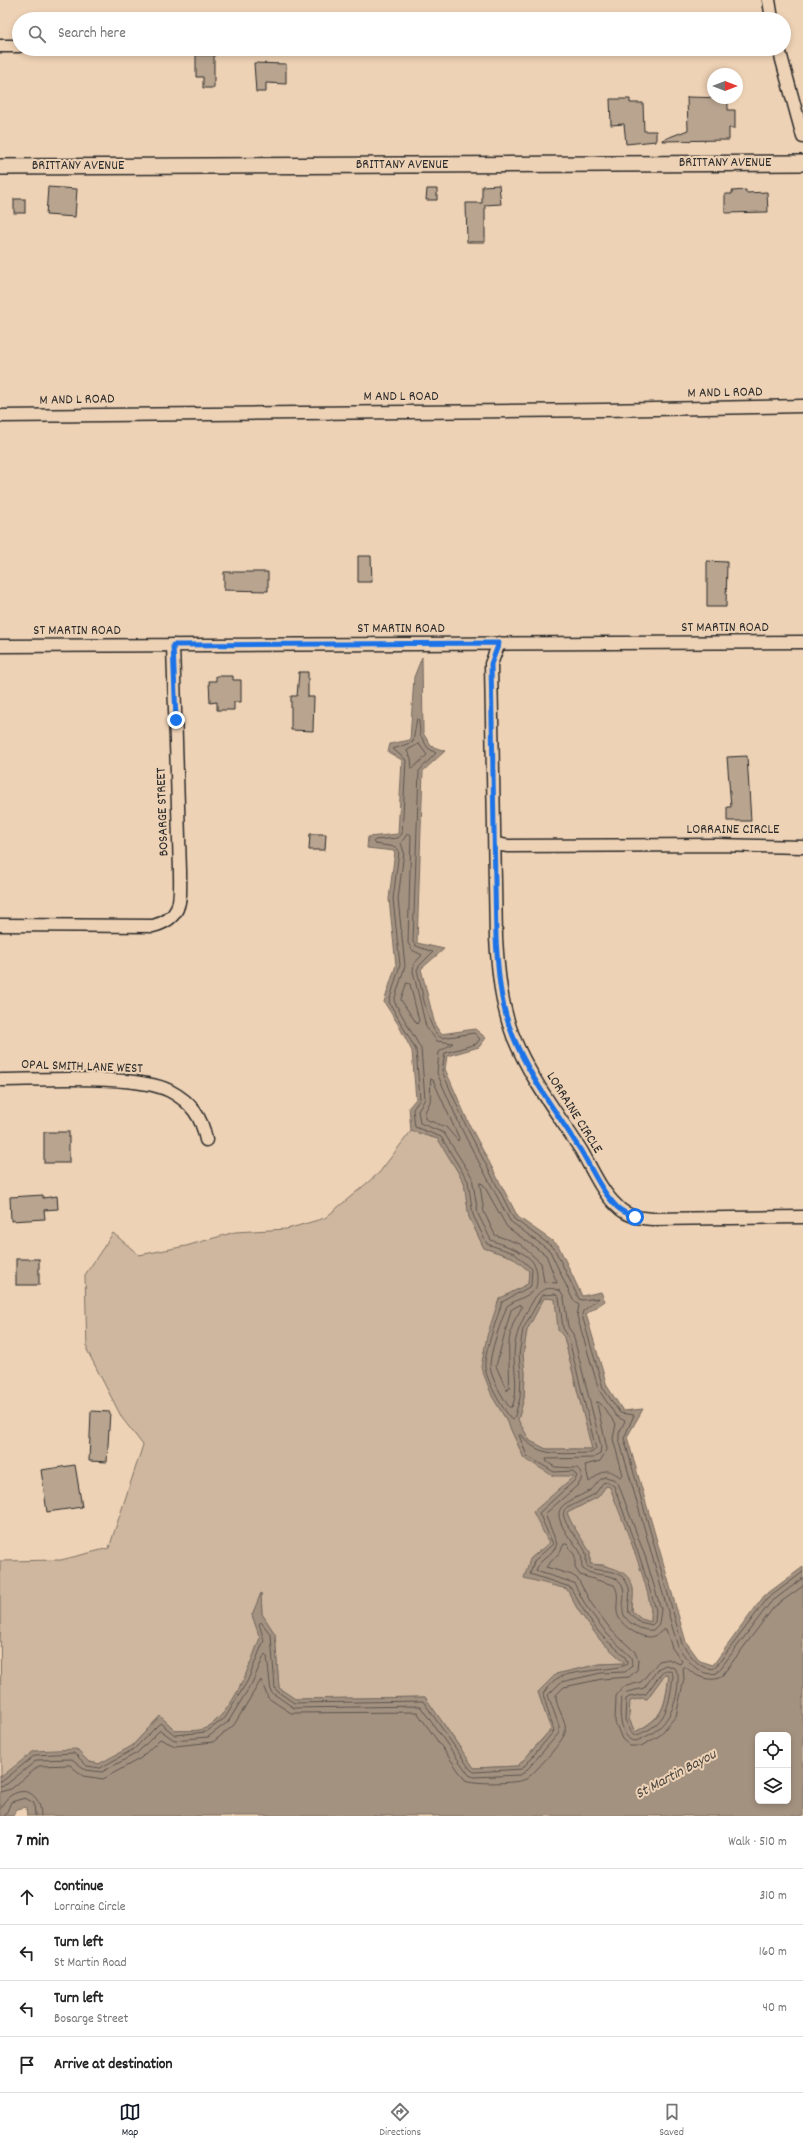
<!DOCTYPE html>
<meta charset="utf-8">
<style>
:root{--surface:#fff;--page:#f2f2f2;--text:#222;--muted:#767676;--line:#e0e0e0;--accent:#111827}
body{margin:0;font-family:Dekko,sans-serif;background:var(--page);color:var(--text)}
.controls{position:absolute;right:12px;bottom:12px;display:grid;overflow:hidden;border-radius:6px;box-shadow:0 2px 6px #0003}
.controls button{width:36px;height:36px;display:grid;place-items:center;padding:0;border:0;border-bottom:1px solid var(--line);background:var(--surface);color:var(--text);font:20px sans-serif}
.compass{position:absolute;left:707px;top:68px;width:36px;height:36px;border-radius:50%;background:var(--surface);box-shadow:0 2px 6px #0003;rotate:90deg}
.stop{position:absolute;width:12px;height:12px;margin:-9px;border:3px solid #1a73e8;border-radius:50%;background:#fff}
.stop.end{background:#1a73e8;border-color:#fff;box-shadow:0 1px 4px #0008}
.list{margin:0;padding:0;list-style:none}
h2{display:flex;justify-content:space-between;align-items:center;height:52px;margin:0;padding:0 16px;font-size:17px}
h2 small{font-size:13px;font-weight:400;color:var(--muted)}
.list li{display:grid;grid-template-columns:26px 1fr auto;gap:12px;align-items:center;box-sizing:border-box;height:56px;padding:0 16px;border-top:1px solid var(--line)}
.list b{display:block;font-size:15px;white-space:nowrap}
.list p{margin:0;font-size:13px;white-space:nowrap;color:var(--muted)}
.list em{font-size:13px;font-style:normal;color:var(--muted)}
.icon{flex:none;width:22px;height:22px;fill:none;stroke:currentColor;stroke-width:2;stroke-linecap:round;stroke-linejoin:round}
.map{position:relative;flex:none;width:803px;height:1816px;overflow:hidden}
.search{position:absolute;background:var(--surface);box-shadow:0 2px 6px #0003;left:12px;right:12px;top:12px;height:44px;display:flex;align-items:center;gap:10px;box-sizing:border-box;padding:0 14px;border-radius:22px;color:var(--muted);font-size:15px}
.sheet{height:276px;background:var(--surface)}
nav{display:flex;justify-content:space-around;align-items:center;box-sizing:border-box;height:56px;border-top:1px solid var(--line);background:var(--surface);font-size:11px;color:var(--muted)}
nav a{display:grid;justify-items:center;gap:2px}
nav .on{color:var(--accent)}
.map>svg:first-child{display:block}
.green{fill:#cfb79f;stroke:#7d7165}
.water{fill:#a49281;stroke:#74695f;fill-rule:evenodd}
.lines{fill:none;stroke-linecap:round;stroke-linejoin:round}
.shore{stroke:#5b544d;stroke-width:1}
.building{fill:#b8a48f;stroke:#2b2b2b}
.minor-casing{stroke:#2b2b2b;stroke-width:15}
.tertiary-casing{stroke:#2b2b2b;stroke-width:18}
.minor{stroke:#eed2b5;stroke-width:12}
.tertiary{stroke:#eed2b5;stroke-width:15}
.route{stroke:#1a73e8;stroke-width:5}
.labels{text-anchor:middle;dominant-baseline:central;stroke-width:4;stroke-linejoin:round;paint-order:stroke}
.street-label{font-size:14px;fill:#2b2b2b;stroke:#eed2b5}
.water-label{font-size:15px;font-style:italic;fill:#494540;stroke:#eed2b5}
</style>
<div class="map">
<svg width="803" height="1816" viewBox="0 0 803 1816">
<rect width="100%" height="100%" fill="#eed2b5"/>
<filter id="ink" filterUnits="userSpaceOnUse"><feTurbulence type="fractalNoise" baseFrequency=".025" numOctaves="2"/><feDisplacementMap in="SourceGraphic" scale="8" xChannelSelector="R" yChannelSelector="G"/><feConvolveMatrix kernelMatrix="1 2 1 2 8 2 1 2 1" color-interpolation-filters="sRGB"/></filter>
<g filter="url(#ink)">
<g class="green">
<path d="M411,1131l27,8 26,43 5,35 15,31 28,9 17,13 -1,14 -29,15 -7,97 15,25 17,37 51,17 -26,68 -19,16 37,30 11,21 23,31 24,22 -25,1 -44,10 -18,18 13,37 -33,37 -44,2 -49,-71 -130,2 -16,-11 -4,-54 -13,-20 -1,-20 -9,21 8,23c-11,29 -26,74 -54,90 -7,4 -22,2 -30,3l-16,-15 -28,30 -33,18 -10,-2 -13,-13 -75,28 -1,-216 61,-1 48,-12 34,-103 -21,-27 -35,-68 -2,-75 28,-42 26,22 47,-9 49,-14 52,-3 38,-11 54,-45z"/>
<path d="M544,1298h11l4,32 5,7 28,112h-46l-16,-8 -12,-21 6,-22 1,-25 -2,-18 4,-25z"/>
<path d="M606,1486l4,1c12,32 44,104 41,135l-10,-3 -9,-8 1,-23 -28,-23 -15,-1v-12l-18,-28 -5,-11 31,-16z"/>
<path d="M665,1674l4,1c-5,32 -4,41 -34,57l-6,-13v-18l14,-3 4,1z"/>
</g>
<path class="water" d="M422,657l1,76 8,13 14,5 -22,20 -6,172 27,6 -23,20 14,56 6,9 34,-5 11,9 -7,9 -32,9 -2,13 25,57 48,91 40,28 24,51 19,-4 4,9 -19,13 21,72 16,25 20,-2 -16,28 59,205 14,19 13,4 51,-69 39,-29v249h-776l-1,-9 -9,2 -4,7h-13v-41l1,2 33,-26 42,-2 13,13 10,2 33,-18 28,-30 16,15c8,-1 23,1 30,-3 28,-16 43,-61 54,-90l-8,-23 9,-22 1,21 13,20 4,54 16,11 130,-2 49,71 44,-2 33,-36 -13,-38 18,-18 44,-10 25,-1 -24,-22 -23,-31 -11,-21 -43,-11 6,-19 19,-16 -16,-31 41,-36h-21l-29,-18 -17,-37 -15,-25 -11,-29 6,-31 12,-37 29,-15 1,-13 -17,-14 -28,-9 -15,-31 -5,-35 -26,-43 -27,-8 -2,-24 7,-8 -4,-48 -14,-27 -14,-22 12,-37 -7,-66 6,-48 -28,-3 1,-11 30,-3 4,-74 -14,-8 2,-8 20,-4 4,-63zM544,1298l11,1 3,31 6,7 28,112h-46l-16,-8 -12,-21 6,-22 1,-25 -2,-18 4,-25zM606,1486l4,1c10,29 45,108 41,135l-10,-3 -9,-8c0,-7 2,-15 1,-22 -3,-21 -27,-23 -43,-25v-12l-18,-28 -5,-11 31,-16zM665,1674l4,2c-4,30 -4,42 -34,56l-6,-13 1,-18 12,-3 5,1zM758,1735h30v66h-30z"/>
<g class="lines">
<g class="shore">
<path d="M419,744l8,11 -15,14 -1,-11 -4,-7z"/>
<path d="M407,983l3,1 9,37 -2,3 -16,-24z"/>
<path d="M431,1079l2,1 26,58 -1,3 -12,-14 -21,-8v-7l5,-10z"/>
<path d="M480,1183l3,1 24,43 39,28 11,28 -13,-1 -3,-19 -21,-19 -25,-9 -11,-23z"/>
<path d="M520,1305l2,2c-3,6 -7,11 -9,17 -8,20 -2,44 -4,65l-2,2 -11,-25 15,-56z"/>
<path d="M597,1402l3,1 16,21 -3,15 10,36 -3,2c-16,-12 -18,-4 -31,5l-4,-17 15,-4 7,-11z"/>
<path d="M605,1477l8,2 5,4 28,76 15,50 -2,15 -6,6c-9,2 -28,-7 -30,-18 -1,-10 5,-24 -5,-32 -10,-8 -26,-3 -35,-11 -3,-5 0,-9 -2,-15 -2,-5 -7,-11 -11,-15 -22,-33 -9,-33 19,-48 7,-3 8,-12 16,-14z"/>
<path d="M608,1482l6,4 27,75 15,49 -1,12 -3,3 -12,-3 -11,-9c-2,-8 2,-17 0,-25 -8,-24 -29,-13 -42,-22 -2,-4 0,-8 -1,-12 -2,-12 -29,-33 -21,-45l30,-15 8,-11z"/>
<path d="M666,1665l8,3 4,6c1,24 -7,49 -29,61 -5,2 -10,6 -15,6 -14,-2 -16,-34 -12,-44l5,-5 17,-4 14,-19z"/>
<path d="M667,1670l5,2 1,4c-3,21 -4,43 -25,54 -5,2 -10,6 -15,5l-8,-15 1,-21 3,-2 17,-3 16,-22z"/>
<path d="M0,1781l4,-1 31,-25 39,-2 13,13 13,2 34,-19 26,-26 15,12 31,-3 19,-14 23,-38 16,-40 -5,-16 2,-2 10,13 4,53 2,3 17,12 129,-2 47,68 4,3 48,-3 32,-38 -11,-37c3,-5 9,-13 15,-16 12,-8 64,-8 69,-14 1,-9 -16,-19 -22,-25 -15,-15 -24,-34 -35,-52l-40,-13 4,-13 19,-17 -14,-31 36,-33 2,-4 -4,-5 -19,1 -27,-16 -8,-21h3c15,24 44,18 69,18l5,-4 -28,-113 -5,-8 -4,-31 -4,-3 -13,1 -19,34 -4,26 2,18 -1,25 -6,21 -2,1c-11,-14 -23,-34 -27,-52 -2,-12 13,-52 17,-66l29,-16 1,-17 -18,-16 -27,-9 -14,-29 -5,-34 -27,-44 -26,-10 -2,-18 7,-10 -4,-49 -27,-48 11,-37 -7,-66 6,-48 -3,-4 -21,-3 -2,-2 2,-2 23,-2 4,-4 4,-74 -13,-11 20,-7 4,-24 2,2 1,15 8,13 8,5 -17,18 -6,171 3,4 17,6 -14,14 -2,4c4,14 11,64 25,68l32,-5 6,6 -4,5 -31,9 -3,18 25,57 47,91 40,29 25,51 3,1 17,-2 -16,13 -1,4 21,73 17,25 14,2 -10,23 58,206c8,10 18,28 33,24l52,-69 36,-27"/>
<path d="M0,1786l7,-2 30,-24 35,-1 14,11 16,2 35,-19 23,-23 14,10 34,-3 20,-15 24,-39 13,-29 2,2 4,36 23,16 126,-2 49,69 5,2 46,-2 5,-3 34,-39v-7l-11,-31 13,-13 40,-9 24,-1 7,-6 -1,-9 -23,-22 -22,-29 -12,-23 -38,-12c3,-13 17,-15 21,-27l-12,-30 34,-30c4,-6 3,-12 -2,-16l-22,-1 -8,-5 -1,-3 47,-1 7,-4 1,-8 -28,-112 -5,-7 -4,-29 -4,-7c-12,-6 -21,-1 -27,10 -10,17 -19,34 -19,54 0,17 5,36 -2,52h-3c-7,-11 -17,-27 -19,-40 -1,-13 12,-48 17,-61 8,-6 20,-9 27,-16 3,-3 3,-7 3,-12 2,-25 -28,-30 -46,-38l-13,-26 -6,-37 -28,-44 -24,-10 -2,-13 7,-11 -4,-50 -27,-48 11,-35 -7,-67 6,-47 -3,-9 7,-10 3,2 -3,108 4,7 10,5 -8,9 -1,7 13,56 11,14 16,2 -14,9 -2,21 25,57 48,91 40,30 23,49 6,5 -2,11 22,74 17,26 9,5 -6,12v6l59,208c9,12 21,31 39,26l53,-70 33,-25"/>
<path d="M0,1792l11,-3 28,-23 31,-1 13,11 20,3 38,-21 19,-19 15,7 38,-4 21,-17 27,-45 7,18 23,15 126,-1 48,68c8,4 52,4 61,-1 7,-4 37,-38 39,-46 3,-13 -10,-25 -9,-38l8,-8 38,-8 27,-2 8,-7 1,-10 -3,-8 -23,-21 -21,-28 -13,-24 -6,-4 -26,-8 14,-15 4,-8h3l8,12v12l5,7 34,10c6,9 2,17 3,27 2,13 21,25 33,25 8,-1 11,-7 16,-8l6,19 10,13 -2,3 -12,-5 -9,2 -18,21 -18,5 -7,9 -1,26 7,17 8,7h11l18,-10 17,-20 8,-37 -1,-12h3c8,9 24,16 35,10l53,-70 29,-21"/>
<path d="M0,1809c11,-25 41,-24 41,7"/>
<path d="M5,1816l6,-14 14,-4 9,5 1,13"/>
</g>
</g>
<g class="building">
<path d="M196,55h18v33h-11v-11h-7z"/>
<path d="M254,63l32,1v20l-20,-1v9h-10z"/>
<path d="M687,97l41,1v12h7v18h-6v12l-67,1v-1l26,-10z"/>
<path d="M610,99h20v4h13l1,28h12v10l-30,3 -2,-20 -13,1z"/>
<path d="M499,185l2,19 -16,1v37h-18l-1,-39h16v-17z"/>
<path d="M48,187l29,2 -2,28 -29,-2z"/>
<path d="M427,189h10v11h-11z"/>
<path d="M746,190v3l21,-1 1,20 -43,1v-19h7v-3z"/>
<rect x="14" y="199" width="11" height="14"/>
<path d="M358,556h13l1,26h-14z"/>
<path d="M707,561l20,1 -1,45h-19z"/>
<path d="M224,572h44v19l-44,-1z"/>
<path d="M299,672h9v25h6l-1,34 -22,-1v-34h6z"/>
<path d="M216,676h17v4h8v22h-7v8h-17v-8l-7,1 -1,-22h7z"/>
<path d="M747,756l4,65h-24v-14h4l-4,-50z"/>
<path d="M310,834h16l-1,16h-16z"/>
<rect x="44" y="1132" width="25" height="31"/>
<path d="M43,1195v3l14,-2 1,13 -14,1 1,9 -34,2 -1,-24z"/>
<rect x="16" y="1259" width="23" height="26"/>
<path d="M91,1411l19,1 -3,50 -18,-1z"/>
<path d="M75,1465l7,42 -35,5 -6,-42z"/>
</g>
<g class="lines">
<defs>
<g id="minor">
<path d="M769,0l3,19"/>
<path d="M0,46h19"/>
<path d="M779,49l24,88"/>
<path d="M0,416l604,-6 199,-4"/>
<path d="M499,643l-8,21 5,274c2,33 5,67 17,98 17,42 44,77 68,114 11,19 20,41 36,56 10,11 23,12 36,13l150,-2"/>
<path d="M0,646l803,-4"/>
<path d="M495,844l13,2 208,-1 87,2"/>
<path d="M0,925l153,1c31,-8 27,-28 27,-55l-7,-226"/>
<path d="M0,1080c39,0 139,-6 170,11 21,11 32,26 36,49"/>
</g>
<path id="tertiary" d="M0,167l803,-4"/>
</defs>
<use href="#minor" class="minor-casing"/>
<use href="#tertiary" class="tertiary-casing"/>
<use href="#minor" class="minor"/>
<use href="#tertiary" class="tertiary"/>
</g>
</g>
<g class="lines" filter="url(#ink)">
<path class="route" d="M176,720l-3,-75 326,-2 -8,21 5,274c2,33 4,67 17,98 17,42 44,77 68,115 11,18 20,40 36,56 5,5 12,7 18,10"/>
</g>
<g class="labels">
<g class="street-label">
<text x="725" y="163">BRITTANY AVENUE</text>
<text x="402" y="165">BRITTANY AVENUE</text>
<text x="78" y="166">BRITTANY AVENUE</text>
<text transform="translate(725 393) rotate(-1)">M AND L ROAD</text>
<text x="401" y="397">M AND L ROAD</text>
<text transform="translate(77 400) rotate(-1)">M AND L ROAD</text>
<text x="725" y="628">ST MARTIN ROAD</text>
<text x="401" y="629">ST MARTIN ROAD</text>
<text x="77" y="631">ST MARTIN ROAD</text>
<text transform="translate(163 812) rotate(-92)">BOSARGE STREET</text>
<text x="733" y="830">LORRAINE CIRCLE</text>
<text transform="translate(82 1067) rotate(2)">OPAL SMITH LANE WEST</text>
<text transform="translate(574 1113) rotate(58)">LORRAINE CIRCLE</text>
</g>
<g class="water-label">
<text transform="translate(676 1775) rotate(-28)">St Martin Bayou</text>
</g>
</g>
</svg>
<div class="controls">
<button><svg class="icon" aria-label="locate" viewBox="0 0 24 24"><circle cx="12" cy="12" r="6"/><path d="M12 2v4M12 18v4M2 12h4M18 12h4"/></svg></button>
<button><svg class="icon" aria-label="layers" viewBox="0 0 24 24"><path d="M12 4l9 5-9 5-9-5zM3 14l9 5 9-5"/></svg></button>
</div>
<svg class="compass" viewBox="-18 -18 36 36"><path d="M0-13l5 13h-10z" fill="#e53935"/><path d="M0 13l5-13h-10z" fill="#767676"/></svg>
<div class="stop" style="left:635px;top:1217px"></div>
<div class="stop end" style="left:176px;top:720px"></div>
<div class="search"><svg class="icon" aria-label="search" viewBox="0 0 24 24"><circle cx="10" cy="10" r="6"/><path d="M15 15l6 6"/></svg>Search here</div>
</div>
<section class="sheet">
<h2>7 min<small>Walk · 510 m</small></h2>
<ul class="list">
<li><svg class="icon" aria-label="ahead" viewBox="0 0 24 24"><path d="M12 20V5M6 11l6-6 6 6"/></svg><div><b>Continue</b><p>Lorraine Circle</p></div><em>310 m</em></li>
<li><svg class="icon" aria-label="left" viewBox="0 0 24 24"><path d="M17 20v-9H6M10 6l-5 5 5 5"/></svg><div><b>Turn left</b><p>St Martin Road</p></div><em>160 m</em></li>
<li><svg class="icon" aria-label="left" viewBox="0 0 24 24"><path d="M17 20v-9H6M10 6l-5 5 5 5"/></svg><div><b>Turn left</b><p>Bosarge Street</p></div><em>40 m</em></li>
<li><svg class="icon" aria-label="arrive" viewBox="0 0 24 24"><path d="M6 21V4h12l-3 4 3 4H6"/></svg><div><b>Arrive at destination</b></div></li>
</ul>
</section>
<nav>
<a class="on"><svg class="icon" aria-label="map" viewBox="0 0 24 24"><path d="M3 6l6-2 6 2 6-2v14l-6 2-6-2-6 2zM9 4v14M15 6v14"/></svg>Map</a>
<a><svg class="icon" aria-label="directions" viewBox="0 0 24 24"><path d="M12 3l9 9-9 9-9-9zM9 14v-3h6M13 9l2 2-2 2"/></svg>Directions</a>
<a><svg class="icon" aria-label="saved" viewBox="0 0 24 24"><path d="M7 4h10v16l-5-4-5 4z"/></svg>Saved</a>
</nav>
